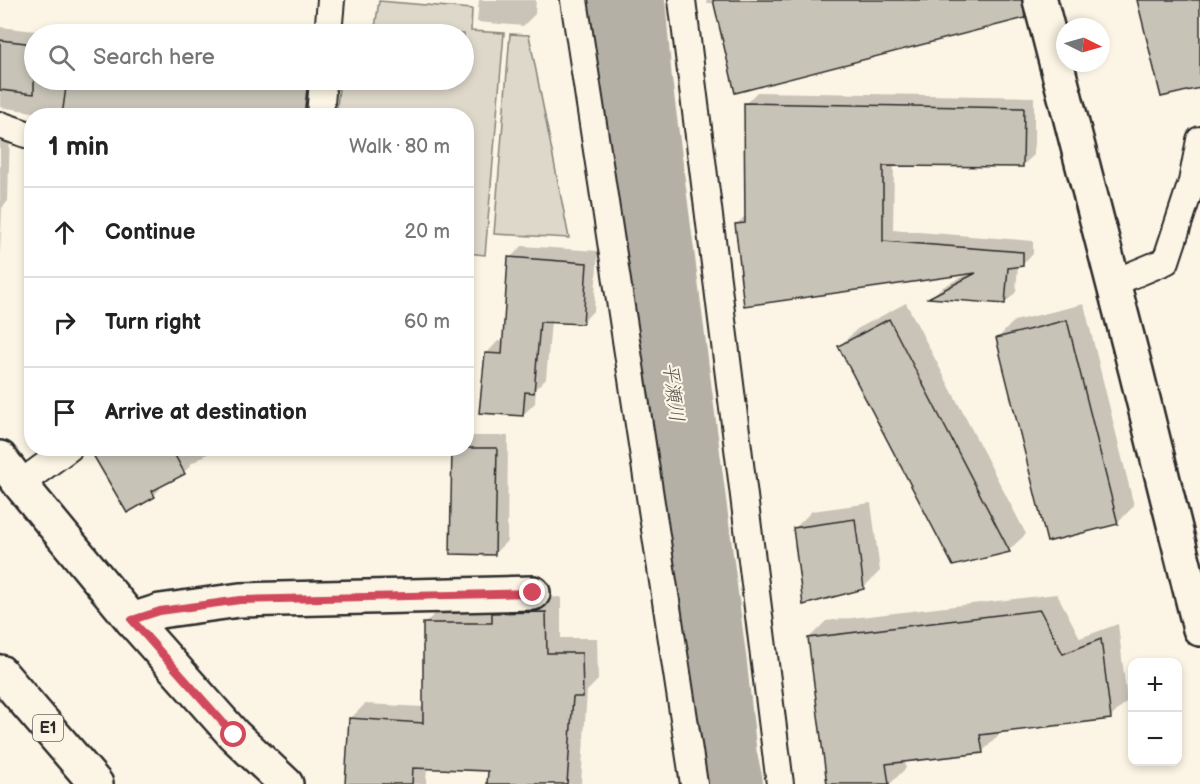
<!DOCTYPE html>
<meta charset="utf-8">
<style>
:root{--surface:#fff;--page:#f6f6f6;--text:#222;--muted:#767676;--line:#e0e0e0}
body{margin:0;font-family:"Balsamiq Sans","Klee One",sans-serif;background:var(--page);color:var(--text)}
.controls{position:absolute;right:18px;bottom:18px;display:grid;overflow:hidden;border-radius:12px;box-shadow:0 3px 9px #0003}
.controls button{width:54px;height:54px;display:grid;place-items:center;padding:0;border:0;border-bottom:2px solid var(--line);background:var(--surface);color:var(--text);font:30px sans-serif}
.compass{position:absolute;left:1056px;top:18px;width:54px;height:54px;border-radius:50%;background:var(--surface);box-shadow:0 3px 9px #0003;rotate:95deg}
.stop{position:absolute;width:18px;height:18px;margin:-14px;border:4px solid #d1495b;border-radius:50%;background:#fff}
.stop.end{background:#d1495b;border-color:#fff;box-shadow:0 2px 6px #0008}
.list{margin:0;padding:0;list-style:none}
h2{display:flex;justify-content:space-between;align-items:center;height:78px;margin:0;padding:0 24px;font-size:26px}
h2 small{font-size:20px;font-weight:400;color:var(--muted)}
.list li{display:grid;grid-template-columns:39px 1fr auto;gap:18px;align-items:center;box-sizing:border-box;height:90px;padding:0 24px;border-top:2px solid var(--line)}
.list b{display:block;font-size:22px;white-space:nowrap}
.list em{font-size:20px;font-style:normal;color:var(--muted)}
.icon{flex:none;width:33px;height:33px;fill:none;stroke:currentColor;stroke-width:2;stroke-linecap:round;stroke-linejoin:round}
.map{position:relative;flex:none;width:1200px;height:784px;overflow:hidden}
.search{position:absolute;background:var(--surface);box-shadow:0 3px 9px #0003;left:24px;top:24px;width:450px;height:66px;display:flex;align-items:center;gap:15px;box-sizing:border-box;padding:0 21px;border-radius:33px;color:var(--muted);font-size:22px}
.panel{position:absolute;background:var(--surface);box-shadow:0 3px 9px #0003;left:24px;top:108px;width:450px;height:348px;border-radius:24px}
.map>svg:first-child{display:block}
.green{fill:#ded8ca;stroke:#84827a;stroke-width:1.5}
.shadow{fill:#0003}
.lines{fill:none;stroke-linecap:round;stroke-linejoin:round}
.river{stroke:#b4b0a5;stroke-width:78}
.building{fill:#c8c3b7;stroke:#2b2b2b;stroke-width:1.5}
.lane-casing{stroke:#2b2b2b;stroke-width:30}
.street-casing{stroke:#2b2b2b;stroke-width:38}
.secondary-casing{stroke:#2b2b2b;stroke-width:38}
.highway-casing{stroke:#2b2b2b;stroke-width:38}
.lane{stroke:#fcf5e5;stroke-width:26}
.street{stroke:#fcf5e5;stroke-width:33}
.secondary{stroke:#fcf5e5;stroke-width:33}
.highway{stroke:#fcf5e5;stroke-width:33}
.route{stroke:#d1495b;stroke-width:8}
.labels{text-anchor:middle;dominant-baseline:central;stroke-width:4.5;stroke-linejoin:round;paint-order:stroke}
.shield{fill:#fcf5e5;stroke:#6a6863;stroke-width:1.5}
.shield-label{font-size:16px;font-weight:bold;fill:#2b2b2b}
.water-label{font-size:20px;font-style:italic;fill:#545350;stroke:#fcf5e5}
</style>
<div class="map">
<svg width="1200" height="784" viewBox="0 0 1200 784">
<rect width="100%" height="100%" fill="#fcf5e5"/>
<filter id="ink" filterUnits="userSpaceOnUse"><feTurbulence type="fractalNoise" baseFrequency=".0167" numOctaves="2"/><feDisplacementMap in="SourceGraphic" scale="12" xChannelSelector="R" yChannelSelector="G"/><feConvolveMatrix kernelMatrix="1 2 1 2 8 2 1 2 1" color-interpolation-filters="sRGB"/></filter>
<g filter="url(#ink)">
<g class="green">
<path d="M379,1l93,8 -1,22 33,2 -19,222 -18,-2 -1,-137 -130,-1 4,-35h124v-46h-90z"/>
<path d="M510,34l19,1 40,203 -75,-4z"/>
</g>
<g class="shadow">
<path d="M479,0h57l-1,14 -12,12 -46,-4z"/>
<path d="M706,0h302l-301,3z"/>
<path d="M0,27l53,6v1h-19v46h284l-5,36h-254l-59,-9z"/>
<path d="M757,92l277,5v58l-12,11 -128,-2 -1,66 140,11v13l-11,11h-4l-2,27 -11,11 -74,-6 10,-9 28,-15 -233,-48 10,-10v-112z"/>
<path d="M0,129l10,1 -2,71 -6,7 -2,49z"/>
<path d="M522,246l76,5 -4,59 -12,13 -31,-2 -5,58 -10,9 -1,15 -12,12 -37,-61 12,-13 6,1 6,-84z"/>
<path d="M906,303l120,231 -17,16 -169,-204 17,-17z"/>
<path d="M1084,304l50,202 -17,17 -119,-185 16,-17z"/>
<path d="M466,436h42l-1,105 -12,12 -29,-105z"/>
<path d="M91,448h126l-28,17 1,1 -6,6 -25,14 1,3 -6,6 -26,16z"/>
<path d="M871,503l9,68 -17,17 -68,-60 17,-17z"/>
<path d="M1057,594l23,44 38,-14 9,77 -17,17 -112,13 1,4 -17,17 -77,9 1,7 -16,16h-62l-19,-146 17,-17z"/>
<path d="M561,597v41h36l1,42 -11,11 -6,93h-92l1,-14 -63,-3 -1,17h-71l-5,-65 15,-15 59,3v-83l16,-15 69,-10z"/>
</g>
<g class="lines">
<path class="river" d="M626,0l7,81 75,584 10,92 6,27"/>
</g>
<g class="building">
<path d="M713,0h309l3,18 -290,75z"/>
<path d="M1137,0h63v88l-39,9z"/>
<path d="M0,40l34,4v50l-34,-4z"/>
<path d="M67,80h241l-4,36h-242z"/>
<path d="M744,103l280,5 -1,59 -140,-1v75l140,11v14l-15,2 -3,36 -77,-6 48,-25 -232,33 -4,-33h1l-6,-49 10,-1z"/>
<path d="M508,257l79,6 -4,61 -43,-2 -6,71 -9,-1 -2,24 -44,-3 6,-60 17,1z"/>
<path d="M889,319l121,233 -57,14 -115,-220z"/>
<path d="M1067,320l51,204 -71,18 -51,-204z"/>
<path d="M89,448h82l14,26 -33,17 3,6 -28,16z"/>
<path d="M452,448h45l-2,107 -45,-1z"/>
<path d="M855,519l9,70 -61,16 -10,-77z"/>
<path d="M1040,610l23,44 38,-15 10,80 -131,16 3,18 -97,11 3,20h-62l-19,-146z"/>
<path d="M546,612l1,41h35l1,44h-10l-6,87h-80l1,-13 -75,-3 -1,16h-67l4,-66 74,5v-100h69v-10z"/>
</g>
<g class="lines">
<defs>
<g id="lane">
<path d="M574,0l120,784"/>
<path d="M682,0l98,784"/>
<path d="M328,34l3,-34"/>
<path d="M320,116l3,-36"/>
<path d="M0,125l32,11"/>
<path d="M1113,283l53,-22 26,-79 8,-42"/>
<path d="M20,484l49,-36"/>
</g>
<g id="street">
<path d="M0,458l20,26 112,136 102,115 52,49"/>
<path d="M132,620l28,-9 80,-11 293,-7"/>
</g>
<path id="secondary" d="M1040,0l96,371 64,258"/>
<path id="highway" d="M0,672l96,112"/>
</defs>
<use href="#lane" class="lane-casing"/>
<use href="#street" class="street-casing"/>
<use href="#secondary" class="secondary-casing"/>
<use href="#highway" class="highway-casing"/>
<use href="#lane" class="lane"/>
<use href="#street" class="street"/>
<use href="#secondary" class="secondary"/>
<use href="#highway" class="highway"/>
</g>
</g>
<g class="lines" filter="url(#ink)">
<path class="route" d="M234,735l-102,-115 28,-9 80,-11 293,-7"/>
</g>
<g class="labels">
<rect class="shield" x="33" y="715" width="30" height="26" rx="4.5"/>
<g class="shield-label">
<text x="48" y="728">E1</text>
</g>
<g class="water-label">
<text transform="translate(673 392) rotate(83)">平瀬川</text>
</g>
</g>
</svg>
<div class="controls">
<button>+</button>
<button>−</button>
</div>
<svg class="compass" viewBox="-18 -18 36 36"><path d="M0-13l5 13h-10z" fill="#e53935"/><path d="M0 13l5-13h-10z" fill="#767676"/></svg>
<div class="stop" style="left:234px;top:735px"></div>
<div class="stop end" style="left:533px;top:593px"></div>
<div class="search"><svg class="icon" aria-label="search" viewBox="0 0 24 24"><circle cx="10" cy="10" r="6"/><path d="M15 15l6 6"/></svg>Search here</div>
<section class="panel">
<h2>1 min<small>Walk · 80 m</small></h2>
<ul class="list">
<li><svg class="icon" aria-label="ahead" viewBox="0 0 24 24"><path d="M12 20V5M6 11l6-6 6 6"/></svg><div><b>Continue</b></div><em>20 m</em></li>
<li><svg class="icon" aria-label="right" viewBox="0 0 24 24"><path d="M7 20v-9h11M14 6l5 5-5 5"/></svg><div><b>Turn right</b></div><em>60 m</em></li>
<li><svg class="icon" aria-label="arrive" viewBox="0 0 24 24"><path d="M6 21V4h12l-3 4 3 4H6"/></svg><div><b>Arrive at destination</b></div></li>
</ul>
</section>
</div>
